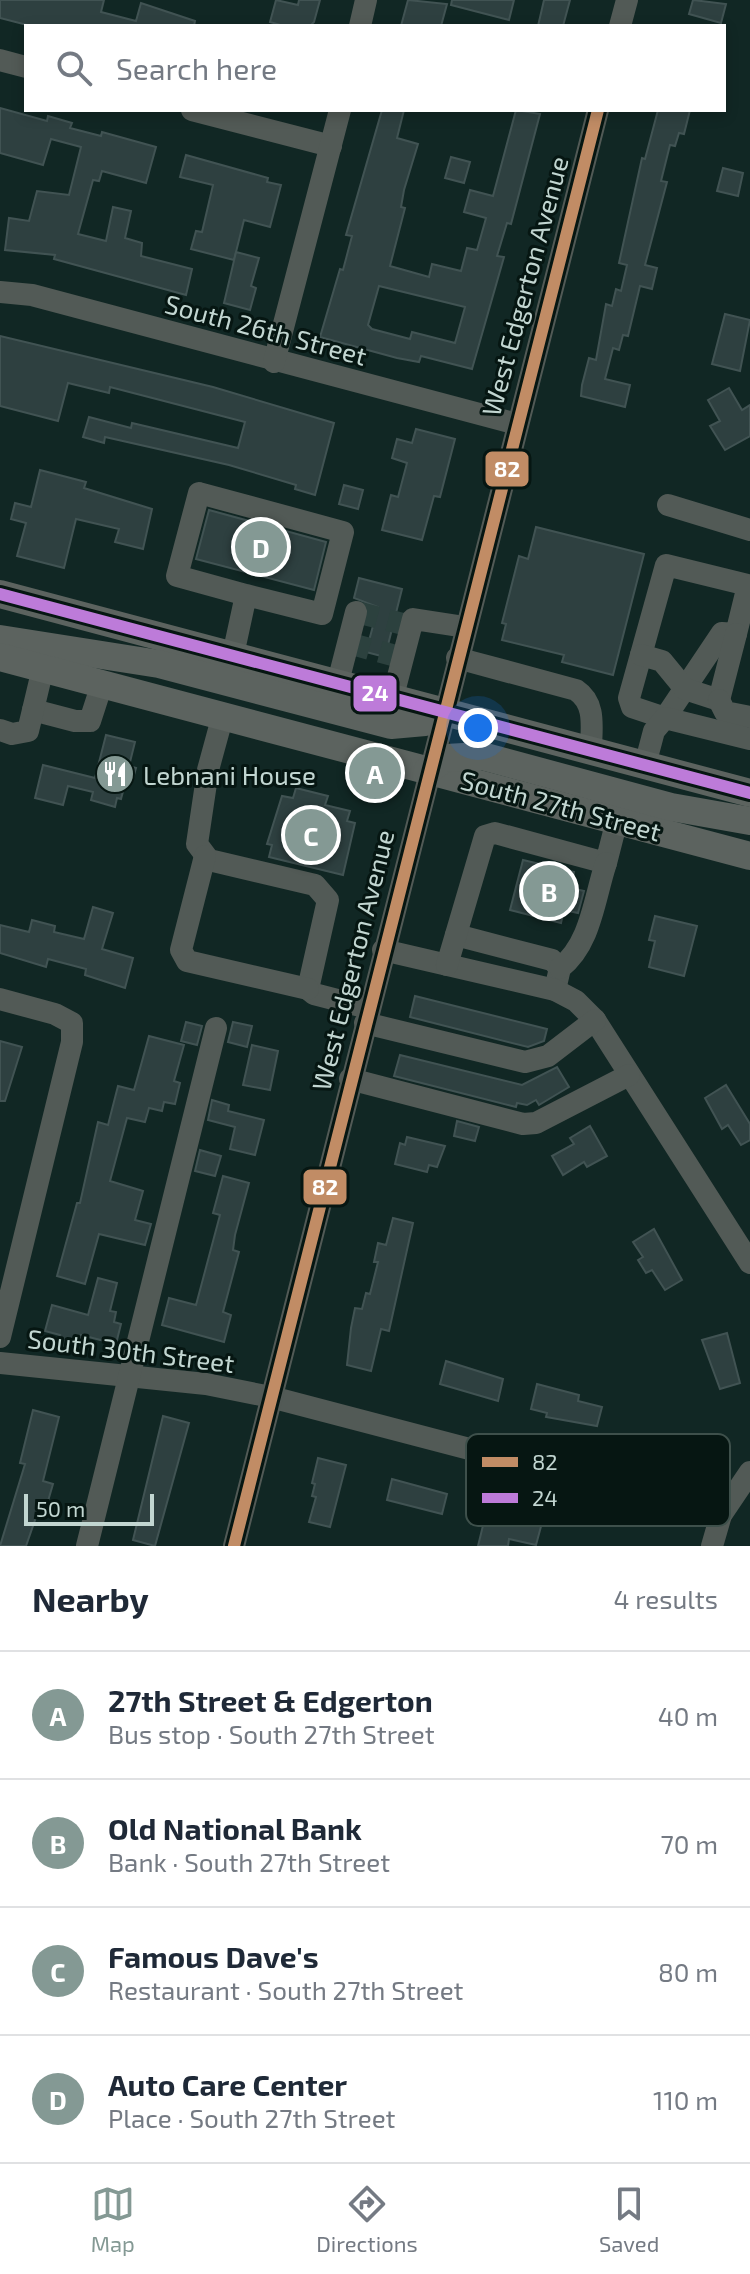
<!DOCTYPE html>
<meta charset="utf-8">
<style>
:root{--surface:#fff;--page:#f6f6f7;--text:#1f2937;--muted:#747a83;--line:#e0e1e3;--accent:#849994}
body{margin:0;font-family:"Exo 2",sans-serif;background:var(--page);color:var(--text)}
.scale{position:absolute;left:24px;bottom:20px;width:130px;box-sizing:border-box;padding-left:8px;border:4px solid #c2d6d1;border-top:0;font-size:22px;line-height:28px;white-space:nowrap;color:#c2d6d1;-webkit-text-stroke:6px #061612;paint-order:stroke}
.you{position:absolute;left:478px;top:728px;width:28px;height:28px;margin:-20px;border:6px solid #fff;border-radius:50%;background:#1a73e8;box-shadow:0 0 0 12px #1a73e833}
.badge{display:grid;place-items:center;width:52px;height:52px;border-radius:50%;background:var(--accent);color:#fff;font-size:26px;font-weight:700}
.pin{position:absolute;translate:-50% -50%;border:4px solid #fff;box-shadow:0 2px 8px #0006}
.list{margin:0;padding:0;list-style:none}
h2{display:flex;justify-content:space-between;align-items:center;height:104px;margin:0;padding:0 32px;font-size:34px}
h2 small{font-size:26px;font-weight:400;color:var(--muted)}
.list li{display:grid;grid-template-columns:52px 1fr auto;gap:24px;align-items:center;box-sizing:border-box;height:128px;padding:0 32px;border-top:2px solid var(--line)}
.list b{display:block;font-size:30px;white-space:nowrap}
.list p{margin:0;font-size:26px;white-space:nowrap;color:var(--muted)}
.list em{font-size:26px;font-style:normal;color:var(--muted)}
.icon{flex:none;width:44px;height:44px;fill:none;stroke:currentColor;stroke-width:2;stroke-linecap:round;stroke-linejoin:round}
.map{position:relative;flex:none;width:750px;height:1546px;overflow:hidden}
.search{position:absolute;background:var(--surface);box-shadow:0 4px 12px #0003;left:24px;right:24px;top:24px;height:88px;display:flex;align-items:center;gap:20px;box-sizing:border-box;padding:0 28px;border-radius:0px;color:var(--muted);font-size:30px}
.sheet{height:616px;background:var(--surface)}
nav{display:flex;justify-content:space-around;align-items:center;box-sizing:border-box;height:112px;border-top:2px solid var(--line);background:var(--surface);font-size:22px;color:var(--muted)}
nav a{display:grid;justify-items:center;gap:4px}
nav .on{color:var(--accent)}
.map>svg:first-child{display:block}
.building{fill:#2e4040;stroke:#415353;stroke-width:2;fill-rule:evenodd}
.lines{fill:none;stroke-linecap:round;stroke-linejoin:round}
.minor-tunnel{stroke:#2c413e;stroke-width:22;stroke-dasharray:22 11;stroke-linecap:butt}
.minor{stroke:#525a56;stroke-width:22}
.major{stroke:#5c635f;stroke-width:28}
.bus-1-casing{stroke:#061612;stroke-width:18}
.bus-2-casing{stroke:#061612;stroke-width:18}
.bus-1{stroke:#c18c65;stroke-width:12}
.bus-2{stroke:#bd7bd9;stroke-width:12}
.labels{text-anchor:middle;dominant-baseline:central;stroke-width:6;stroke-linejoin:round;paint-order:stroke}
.street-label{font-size:26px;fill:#c2d6d1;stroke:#061612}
.poi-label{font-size:26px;fill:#c2d6d1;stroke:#061612;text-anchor:start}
.key{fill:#061612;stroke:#3e504b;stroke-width:2}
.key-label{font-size:22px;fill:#c2d6d1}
.line-badge{stroke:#061612;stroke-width:3}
.badge-label{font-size:22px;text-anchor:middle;font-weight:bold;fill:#fff}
</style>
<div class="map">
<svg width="750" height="1546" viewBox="0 0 750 1546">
<rect width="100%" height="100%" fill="#112724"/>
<g class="building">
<path d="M0,0h104l-3,12 35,9 5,-18 54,18 -1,5h-163l-31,-8z"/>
<path d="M276,0l22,5 1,-5h21l-6,22 -4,4h-26l-14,-4z"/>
<path d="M408,0l39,4 -6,22h-40z"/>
<path d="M452,0h62l-5,20 -58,-15z"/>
<path d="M544,0h26l-7,26h-25z"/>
<path d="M693,0l33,4 -5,19 -32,-9z"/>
<path d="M0,108l47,13 1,-5 24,7 -2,5 31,8 1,-4 54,15 -10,36 -44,-12 -3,10 -6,-1 -15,54 28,7 7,-34 18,4 -6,27 17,5 -1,13 51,13 -6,26 -132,-36 1,-4 -50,-5 4,-32 20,3 8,-30 32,4 12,-48 -30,-8 -8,26 -43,-12z"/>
<path d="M382,110h22l-7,28 21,6 -14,46 -3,17 4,1 -15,58 39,11 3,-13 29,7 6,-23 10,2 9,-32 -22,-6 6,-22 23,6 23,-86 24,4 -29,110 -4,-1 -10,33 7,1 -32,112 -51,-13 -2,6 -22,-4 -77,-21 20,-68 3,1 9,-34 -6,-1zM379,286l86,21 -10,36 -43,-11 -2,7 -38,-10 -4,-4z"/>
<path d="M658,110h32l-6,24 -5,-1 -4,13 -5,-1 -9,36 6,1 -22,83 12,3 -5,21 -12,-3 -12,50 -5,-1 -4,15 -6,-2 -8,31 25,6 -5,22 -44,-11 1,-11 7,-27 7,2 10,-56 6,2 4,-17 5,2 6,-26 -8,-2 23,-105 3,1z"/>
<path d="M186,155l82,23 -1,4 14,3 -11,42 -26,-7 -10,40 -43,-11 5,-18 6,1 11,-47 -33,-8z"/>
<path d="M451,157l19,5 -6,21 -19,-5z"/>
<path d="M723,168l20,5 -5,23 -21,-5z"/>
<path d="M236,252l23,6 -8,28 5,2 -6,22 -26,-7z"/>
<path d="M725,314l25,6 -10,51 -28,-7z"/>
<path d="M0,336l213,51 121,36 -19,72 -20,-6 1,-4 -67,-20 -124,-28 -1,6 -21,-6 6,-20 42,11 1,-5 106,25 7,-26 -135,-35 -1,6 -41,-10 -10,38 -58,-15z"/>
<path d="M729,388l13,22 8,-5v31l-25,14 -15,-24 10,-5 -12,-21z"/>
<path d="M416,429l39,10 -15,58 -6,-1 -12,44 -40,-10 9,-35 7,2 9,-34 -15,-5 5,-19 15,4z"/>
<path d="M40,470l46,12 -2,6 68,21 -9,40 -28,-7 4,-13 -43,-10 -12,49 -47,-12 9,-33 -15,-4 4,-16 16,4z"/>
<path d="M344,485l19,5 -5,19 -19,-5z"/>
<path d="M209,510l117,32 -12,48 -118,-31z"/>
<path d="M536,527l108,27 -31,121 -51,-13 2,-7 -62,-15 4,-16 -4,-1 17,-67 9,3z"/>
<path d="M359,578l43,11 -17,68 -19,-5 12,-45 -24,-9z"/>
<path d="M106,735l29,7 -6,24 7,2 -4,14 -6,-2 -5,19 -4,-1 -2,9 -24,-7 2,-8 -25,-6 -5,19 -28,-7 8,-33 52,13z"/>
<path d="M296,788l32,8 -3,9 25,6 -3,10 8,2 -12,52 -74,-18 3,-12 -5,-1 15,-48 11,2z"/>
<path d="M523,860l51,12 -3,16 13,3 -6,22 -14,-3 -3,13 -51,-13z"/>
<path d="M93,907l20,6 -11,36 31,9 -8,30 -40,-13 1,-6 -38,-10 -2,8 -46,-14v-28l29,7 3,-12 23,6 -1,6 30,7z"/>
<path d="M655,916l42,10 -13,50 -35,-9 6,-26 -6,-1z"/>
<path d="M415,996l132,33 -3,12 -16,6 -118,-30z"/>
<path d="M186,1022l16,4 -5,19 -16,-4z"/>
<path d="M233,1022l19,4 -5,21 -19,-5z"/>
<path d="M149,1036l35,9 -10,36 6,2 -5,21 -11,-2 -2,9 -13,-3 -4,14 -18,-4 -17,63 33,10 -8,29 16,4 -6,21 -46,-11 -14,50 -28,-8 20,-73h3l18,-81 10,3 10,-39 16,4z"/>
<path d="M0,1041l22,6 -17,54h-5z"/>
<path d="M252,1045l26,6 -8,39 -27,-5z"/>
<path d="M400,1055l122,30 35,-18 12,20 -30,18 -3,-5 -9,5 -10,-2 -1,4 -122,-31z"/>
<path d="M726,1085l24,39v16l-9,5 -13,-20 -6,4 -17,-31z"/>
<path d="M212,1100l17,5 -1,6 36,9 -9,35 -25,-6 5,-22 -27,-7z"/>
<path d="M457,1121l22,6 -4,14 -21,-5z"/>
<path d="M590,1126l17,30 -20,11 -3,-5 -21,13 -11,-19 22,-12 -4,-6z"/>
<path d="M407,1137l38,9 -8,21 -8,-2 -2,7 -32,-8 5,-21 5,2z"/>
<path d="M200,1150l21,6 -6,20 -20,-5z"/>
<path d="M223,1176l26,7 -14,52 -2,15 6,2 -16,60 8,3 -7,27 -62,-17 7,-27 27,7 24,-90 -7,-2z"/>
<path d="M393,1218l20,5 -24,108 -8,-2 -10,42 -24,-6 4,-37 4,-20 7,1 4,-16 4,1 8,-32h-4l4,-19 8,2z"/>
<path d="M654,1229l28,51 -17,10 -13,-20 -6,3 -8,-13 5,-3 -10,-15z"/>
<path d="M98,1278l19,5 -7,28 6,1 -2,10 7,2 -5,20 -35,-9 -4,14 -20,-5 3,-9 -15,-4 7,-26 36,10z"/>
<path d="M727,1333l13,50 -20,6 -18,-49z"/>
<path d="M446,1361l57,18 -5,22 -58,-17z"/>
<path d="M537,1384l42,11 -1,6 24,6 -5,19 -51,-9 1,-4 -16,-4z"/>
<path d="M33,1410l26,7 -16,64 10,3 -5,17 -6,-1 -16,46h-26l25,-82 -5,-1z"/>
<path d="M163,1416l26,7 -34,123 -22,-6z"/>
<path d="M318,1458l28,7 -16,62 -21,-5 7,-25 -4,-1 3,-12 -3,-1z"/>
<path d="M392,1479l55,15 -5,20 -55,-14z"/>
<path d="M488,1505l55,14 -7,26 -27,-6 -1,7h-30z"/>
</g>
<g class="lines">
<g class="minor-tunnel">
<path d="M356,612l55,14"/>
<path d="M348,643l55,15"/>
</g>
<g class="minor">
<path d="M360,26l6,-26"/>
<path d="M620,26l7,-26"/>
<path d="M0,60l26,7"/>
<path d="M192,110l139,36"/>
<path d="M0,292l32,3 485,129"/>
<path d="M274,362l66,-252"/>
<path d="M668,505l82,25"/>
<path d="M666,565l82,20 -12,49 -14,-1 -57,85 -33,-11 -3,-9z"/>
<path d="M233,655l13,-60 -69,-19 22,-83 144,39 -21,82 -76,-19"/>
<path d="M641,655l21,6 23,28 34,11 17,-66"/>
<path d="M457,658l119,32c21,14 15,39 15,61"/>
<path d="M338,682l18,-70"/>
<path d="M393,696l20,-77 52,8"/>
<path d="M719,700l6,12 25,5"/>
<path d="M33,710l42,11h15l12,-37"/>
<path d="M223,715l-15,55 -11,74 12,16 106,25 13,15 -20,89 6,5 54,14"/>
<path d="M0,730l12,4 16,-3 15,-63"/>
<path d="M645,765l9,-34 11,-13 85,21"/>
<path d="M205,856l-24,94 6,11 121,28"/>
<path d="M456,935l96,25 8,8 -5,22"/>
<path d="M383,950l172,40 21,11 19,19 155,243"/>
<path d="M447,965l38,-129 10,-3 111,30 11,-43"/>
<path d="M560,968c31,-24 34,-69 46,-105"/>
<path d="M0,999l55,15 17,9v19l-72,295"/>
<path d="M365,1023l160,39 23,-6 47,-36"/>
<path d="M350,1079l173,45 13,-1 93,-48"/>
<path d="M0,1363l206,21 65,13 450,118"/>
<path d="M87,1546l129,-518"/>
<path d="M234,1546l364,-1436"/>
<path d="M712,1546l9,-31 29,-43"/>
</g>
<g class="major">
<path d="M0,594l750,199"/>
<path d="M0,639l159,25 232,61 34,-3 18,-12"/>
<path d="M0,657l750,199"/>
<path d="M428,770l18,-12 36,-2 189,51 79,14"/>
</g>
<defs>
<path id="bus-1" d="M234,1546l364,-1436"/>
<path id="bus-2" d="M0,594l750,199"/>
</defs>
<use href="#bus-1" class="bus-1-casing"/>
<use href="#bus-2" class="bus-2-casing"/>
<use href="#bus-1" class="bus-1"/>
<use href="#bus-2" class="bus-2"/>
</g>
<defs>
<symbol id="restaurant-disc" viewBox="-11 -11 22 22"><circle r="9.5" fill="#849994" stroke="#061612"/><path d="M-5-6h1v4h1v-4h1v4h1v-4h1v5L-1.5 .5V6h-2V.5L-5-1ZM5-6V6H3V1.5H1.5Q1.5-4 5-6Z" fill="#fff"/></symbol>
</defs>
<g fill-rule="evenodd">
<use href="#restaurant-disc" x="93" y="752" width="44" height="44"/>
</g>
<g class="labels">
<g class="street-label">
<text transform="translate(524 286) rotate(-75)">West Edgerton Avenue</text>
<text transform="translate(266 329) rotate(15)">South 26th Street</text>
<text transform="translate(561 805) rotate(15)">South 27th Street</text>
<text transform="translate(352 960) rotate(-76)">West Edgerton Avenue</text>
<text transform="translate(131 1350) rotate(7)">South 30th Street</text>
</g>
<g class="poi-label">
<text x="143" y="774">Lebnani House</text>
</g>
</g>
<rect x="466" y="1434" width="264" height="92" rx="12" class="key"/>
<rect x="482" y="1457" width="36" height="10" fill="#c18c65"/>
<rect x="482" y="1493" width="36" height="10" fill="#bd7bd9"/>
<g class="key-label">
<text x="532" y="1470">82</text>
<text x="532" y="1506">24</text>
</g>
<g class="line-badge">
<rect x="484" y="450" width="46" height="38" rx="8" fill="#c18c65"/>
<rect x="352" y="674" width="46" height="39" rx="8" fill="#bd7bd9"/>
<rect x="302" y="1168" width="46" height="38" rx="8" fill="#c18c65"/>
</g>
<g class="badge-label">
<text x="507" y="477">82</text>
<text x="375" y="701">24</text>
<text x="325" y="1195">82</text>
</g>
</svg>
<div class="scale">50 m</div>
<div class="you"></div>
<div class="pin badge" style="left:375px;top:773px">A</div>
<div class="pin badge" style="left:549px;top:891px">B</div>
<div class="pin badge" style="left:311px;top:835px">C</div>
<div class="pin badge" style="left:261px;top:547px">D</div>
<div class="search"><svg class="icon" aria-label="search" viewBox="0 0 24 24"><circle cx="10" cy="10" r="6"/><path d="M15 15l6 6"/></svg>Search here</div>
</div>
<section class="sheet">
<h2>Nearby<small>4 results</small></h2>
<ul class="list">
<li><span class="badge">A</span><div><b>27th Street &amp; Edgerton</b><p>Bus stop · South 27th Street</p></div><em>40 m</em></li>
<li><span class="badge">B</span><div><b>Old National Bank</b><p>Bank · South 27th Street</p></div><em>70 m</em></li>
<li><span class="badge">C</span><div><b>Famous Dave's</b><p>Restaurant · South 27th Street</p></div><em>80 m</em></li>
<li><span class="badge">D</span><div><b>Auto Care Center</b><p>Place · South 27th Street</p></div><em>110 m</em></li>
</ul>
</section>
<nav>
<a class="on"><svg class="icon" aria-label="map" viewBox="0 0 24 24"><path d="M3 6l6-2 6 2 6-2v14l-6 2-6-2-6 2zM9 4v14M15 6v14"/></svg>Map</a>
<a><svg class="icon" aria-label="directions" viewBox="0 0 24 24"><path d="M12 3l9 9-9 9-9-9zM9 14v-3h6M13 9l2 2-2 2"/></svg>Directions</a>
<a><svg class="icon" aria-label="saved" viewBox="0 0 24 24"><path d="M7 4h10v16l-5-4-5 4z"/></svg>Saved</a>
</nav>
